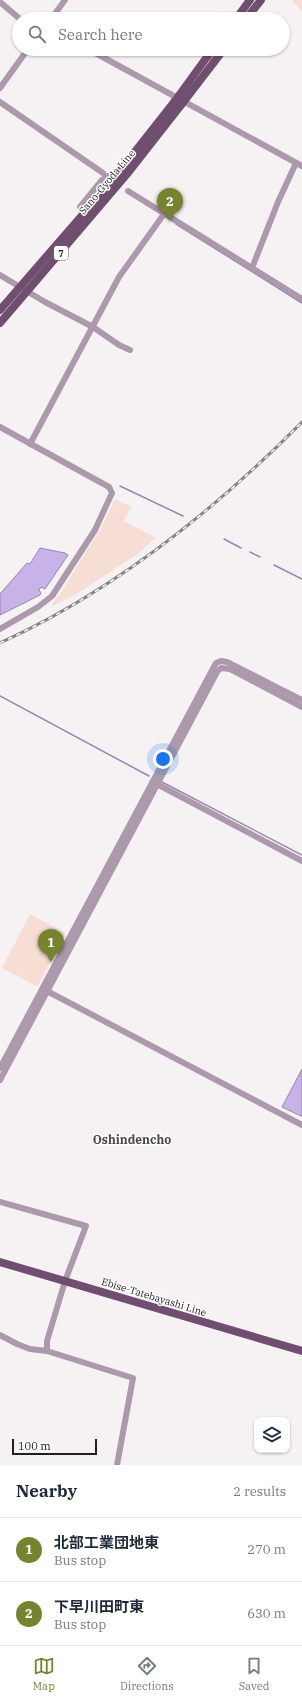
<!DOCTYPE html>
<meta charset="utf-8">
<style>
:root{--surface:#fff;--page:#f2f2f3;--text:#1f2937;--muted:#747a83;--line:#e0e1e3;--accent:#788330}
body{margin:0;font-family:"IBM Plex Serif","Noto Sans JP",serif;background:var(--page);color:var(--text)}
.controls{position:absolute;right:12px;bottom:12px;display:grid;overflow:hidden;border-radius:8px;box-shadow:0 1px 3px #0004}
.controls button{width:36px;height:36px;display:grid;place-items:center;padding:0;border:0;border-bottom:1px solid var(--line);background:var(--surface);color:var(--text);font:20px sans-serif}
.scale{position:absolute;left:12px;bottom:10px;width:85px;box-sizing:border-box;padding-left:4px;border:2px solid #212020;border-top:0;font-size:11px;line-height:14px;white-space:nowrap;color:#212020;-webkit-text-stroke:3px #fff;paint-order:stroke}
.you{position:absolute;left:163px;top:759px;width:14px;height:14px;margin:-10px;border:3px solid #fff;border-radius:50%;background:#1a73e8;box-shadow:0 0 0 6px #1a73e833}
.badge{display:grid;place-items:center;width:26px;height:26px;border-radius:50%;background:var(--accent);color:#fff;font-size:13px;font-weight:700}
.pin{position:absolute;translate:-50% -33px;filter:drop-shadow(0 1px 2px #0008)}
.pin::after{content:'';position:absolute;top:21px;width:14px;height:12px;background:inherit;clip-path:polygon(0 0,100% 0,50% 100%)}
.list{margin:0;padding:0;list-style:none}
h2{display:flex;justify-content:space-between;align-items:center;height:52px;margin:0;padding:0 16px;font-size:17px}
h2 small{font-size:13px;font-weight:400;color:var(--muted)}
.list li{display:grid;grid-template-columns:26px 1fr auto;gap:12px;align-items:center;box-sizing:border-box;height:64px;padding:0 16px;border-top:1px solid var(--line)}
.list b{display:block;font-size:15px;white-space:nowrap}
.list p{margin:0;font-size:13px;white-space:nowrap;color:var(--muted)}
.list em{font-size:13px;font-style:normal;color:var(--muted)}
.icon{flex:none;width:22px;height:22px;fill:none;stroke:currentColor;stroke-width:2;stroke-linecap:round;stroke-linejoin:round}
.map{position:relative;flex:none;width:302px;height:1465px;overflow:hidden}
.search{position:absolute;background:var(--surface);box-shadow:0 1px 3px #0004;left:12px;right:12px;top:12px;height:44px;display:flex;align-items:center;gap:10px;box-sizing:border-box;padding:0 14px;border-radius:22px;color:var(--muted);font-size:15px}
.sheet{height:180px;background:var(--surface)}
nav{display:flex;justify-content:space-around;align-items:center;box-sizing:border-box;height:56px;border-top:1px solid var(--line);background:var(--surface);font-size:11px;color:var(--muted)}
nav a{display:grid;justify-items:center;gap:2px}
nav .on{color:var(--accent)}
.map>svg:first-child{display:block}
.green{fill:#f6ded4}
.water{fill:#c7b3e8;stroke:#9587ac}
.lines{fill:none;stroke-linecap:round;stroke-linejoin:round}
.stream{stroke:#9587ac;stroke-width:1.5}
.minor{stroke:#ac99ab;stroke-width:6}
.major{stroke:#704e6f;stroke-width:8}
.rail-casing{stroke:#858384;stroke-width:3}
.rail{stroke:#fff;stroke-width:1.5;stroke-dasharray:4.5;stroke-linecap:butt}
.major-bridge{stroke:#704e6f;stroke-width:8}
.labels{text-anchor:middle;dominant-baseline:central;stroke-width:3;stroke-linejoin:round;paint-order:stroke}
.shield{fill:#fff;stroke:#646363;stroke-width:1}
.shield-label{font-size:9px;font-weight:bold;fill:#212020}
.street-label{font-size:10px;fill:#212020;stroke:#fff}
.quarter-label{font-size:12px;font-weight:bold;fill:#494648;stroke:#fff}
</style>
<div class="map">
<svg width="302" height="1465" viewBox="0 0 302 1465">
<rect width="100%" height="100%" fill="#f6f2f4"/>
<g class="green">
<path d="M292,0h10v12z"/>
<path d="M115,499l16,8 -7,14 32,17 -17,15 -61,40 -25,13 -1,-2 8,-10 41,-66z"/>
<path d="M30,914l35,19 -27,53h-2l-34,-18z"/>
</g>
<g class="water">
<path d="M40,548l25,5 3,2 -23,34 -4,-2 -2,3 2,3 -1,2 -40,20v-21l27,-31 3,1z"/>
<path d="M302,1069v47h-1l-19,-9z"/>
</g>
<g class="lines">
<g class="stream">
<path d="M176,224l126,79"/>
<path d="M120,486l63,30"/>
<path d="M224,539l17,9"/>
<path d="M250,552l10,5"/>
<path d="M274,565l28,14"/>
<path d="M0,696l149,80"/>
<path d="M162,782l140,73"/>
</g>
<g class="minor">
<path d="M0,2l20,17"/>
<path d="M51,19l14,-19"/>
<path d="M88,49l214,117"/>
<path d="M0,88l28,-39"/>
<path d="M0,102l103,71"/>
<path d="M128,191l174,108"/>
<path d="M80,207l22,-27 6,-4 4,5"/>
<path d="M252,268l26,-66 18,-39"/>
<path d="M0,275l45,27 48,25 26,18 11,5"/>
<path d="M0,427l109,60 3,6 -17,37 -43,66 -14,11 -38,22"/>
<path d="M30,444l89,-167 45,-63"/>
<path d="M155,783l147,78"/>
<path d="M45,990l257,135"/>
<path d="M0,1068l216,-405 5,-2 6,1 75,38"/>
<path d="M0,1080l217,-408 4,-4 9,1 72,38"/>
<path d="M0,1202l86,24 -21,55 -18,60v10"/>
<path d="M0,1335l17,9 13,5 17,2 86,27 -16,87"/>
</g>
<g class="major">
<path d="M236,19l14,-19"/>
<path d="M246,19l15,-19"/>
<path d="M207,57l6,-8"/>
<path d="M214,62l10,-13"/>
<path d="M0,310l112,-129 63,-80"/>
<path d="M0,323l127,-149 54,-69"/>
<path d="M0,1262l302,89"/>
</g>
<defs>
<path id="rail" d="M0,643c114,-52 214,-132 302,-221"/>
</defs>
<use href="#rail" class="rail-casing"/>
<use href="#rail" class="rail"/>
<g class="major-bridge">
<path d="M175,101l32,-44"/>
<path d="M181,105l33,-43"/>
</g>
</g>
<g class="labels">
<rect class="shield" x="54" y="246" width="14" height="14" rx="3"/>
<g class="shield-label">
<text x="61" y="253">7</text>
</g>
<g class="street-label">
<text transform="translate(107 182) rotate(-50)">Sano-Gyoda Line</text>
<text transform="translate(154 1297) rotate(17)">Ebise-Tatebayashi Line</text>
</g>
<g class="quarter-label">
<text x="132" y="1139">Oshindencho</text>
</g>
</g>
</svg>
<div class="controls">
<button><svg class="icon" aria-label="layers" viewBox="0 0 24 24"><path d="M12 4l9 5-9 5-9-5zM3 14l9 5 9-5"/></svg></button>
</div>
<div class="scale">100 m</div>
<div class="you"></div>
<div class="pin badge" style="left:51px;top:962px">1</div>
<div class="pin badge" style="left:170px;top:221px">2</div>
<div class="search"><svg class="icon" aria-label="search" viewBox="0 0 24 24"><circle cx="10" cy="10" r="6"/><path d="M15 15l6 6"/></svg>Search here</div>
</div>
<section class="sheet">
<h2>Nearby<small>2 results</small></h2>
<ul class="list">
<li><span class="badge">1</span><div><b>北部工業団地東</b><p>Bus stop</p></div><em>270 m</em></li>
<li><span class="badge">2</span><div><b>下早川田町東</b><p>Bus stop</p></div><em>630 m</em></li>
</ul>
</section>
<nav>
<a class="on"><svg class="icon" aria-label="map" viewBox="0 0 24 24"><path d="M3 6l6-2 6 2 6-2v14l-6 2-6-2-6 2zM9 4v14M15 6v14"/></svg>Map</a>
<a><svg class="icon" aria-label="directions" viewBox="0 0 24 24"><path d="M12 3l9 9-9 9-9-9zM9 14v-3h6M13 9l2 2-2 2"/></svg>Directions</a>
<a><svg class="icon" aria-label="saved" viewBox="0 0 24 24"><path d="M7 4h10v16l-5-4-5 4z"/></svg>Saved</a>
</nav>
